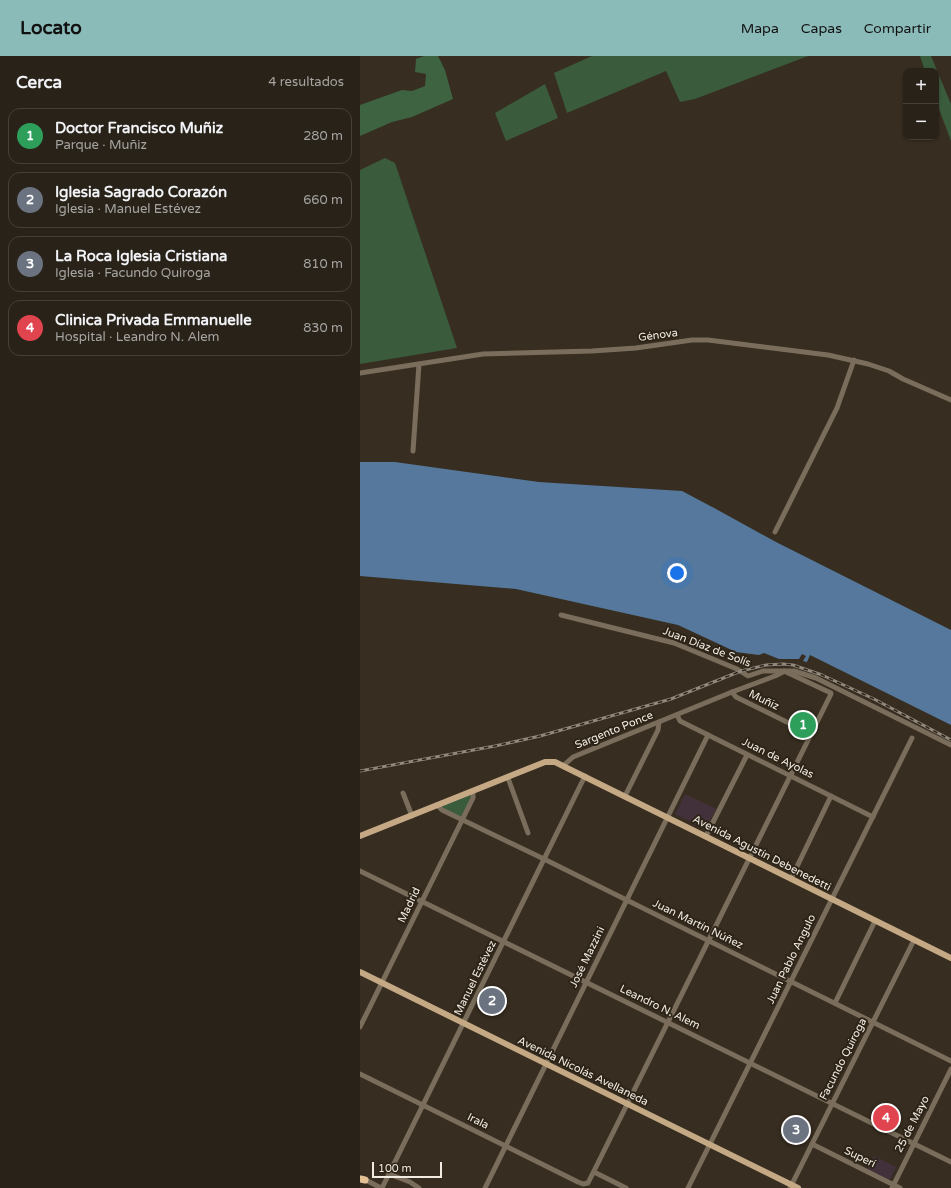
<!DOCTYPE html>
<html lang="es">
<meta charset="utf-8">
<style>
:root{--surface:#292218;--page:#352f25;--text:#f1f3f6;--muted:#a5a4a2;--line:#453f37;--accent:#8bbbb9}
body{margin:0;font-family:"Varela Round",sans-serif;background:var(--page);color:var(--text)}
.controls{position:absolute;right:12px;top:12px;display:grid;overflow:hidden;border-radius:8px;box-shadow:0 1px 3px #0004}
.controls button{width:36px;height:36px;display:grid;place-items:center;padding:0;border:0;border-bottom:1px solid var(--line);background:var(--surface);color:var(--text);font:20px sans-serif}
.scale{position:absolute;left:12px;bottom:10px;width:70px;box-sizing:border-box;padding-left:4px;border:2px solid #f1ebe2;border-top:0;font-size:11px;line-height:14px;white-space:nowrap;color:#f1ebe2;-webkit-text-stroke:3px #2d2417;paint-order:stroke}
.you{position:absolute;left:317px;top:517px;width:14px;height:14px;margin:-10px;border:3px solid #fff;border-radius:50%;background:#1a73e8;box-shadow:0 0 0 6px #1a73e833}
.badge{display:grid;place-items:center;width:26px;height:26px;border-radius:50%;background:var(--accent);color:#fff;font-size:13px;font-weight:700}
.pin{position:absolute;translate:-50% -50%;border:2px solid #fff;box-shadow:0 1px 4px #0006}
.list{margin:0;padding:0;list-style:none}
h2{display:flex;justify-content:space-between;align-items:center;height:52px;margin:0;padding:0 16px;font-size:17px}
h2 small{font-size:13px;font-weight:400;color:var(--muted)}
.list li{display:grid;grid-template-columns:26px 1fr auto;gap:12px;align-items:center;box-sizing:border-box;height:56px;margin:0 8px 8px;padding:0 8px;border:1px solid var(--line);border-radius:12px}
.list b{display:block;font-size:15px;white-space:nowrap}
.list p{margin:0;font-size:13px;white-space:nowrap;color:var(--muted)}
.list em{font-size:13px;font-style:normal;color:var(--muted)}
.map{position:relative;flex:none;width:591px;height:1132px;overflow:hidden}
header{display:flex;align-items:center;gap:24px;box-sizing:border-box;height:56px;padding:0 20px;background:var(--accent);color:#111}
header strong{font-size:19px}
nav{display:flex;gap:22px;margin-inline-start:auto;font-size:14px}
main{display:flex}
aside{flex:1;background:var(--surface)}
.map>svg:first-child{display:block}
.education{fill:#42313b}
.green{fill:#3b5b3d}
.forest{fill:#3e6341}
.water{fill:#55789c}
.lines{fill:none;stroke-linecap:round;stroke-linejoin:round}
.minor{stroke:#7a6d5b;stroke-width:5}
.major{stroke:#c5a985;stroke-width:6}
.highway{stroke:#e3c195;stroke-width:7}
.rail-casing{stroke:#91897e;stroke-width:3}
.rail{stroke:#2d2417;stroke-width:1.5;stroke-dasharray:4.5;stroke-linecap:butt}
.labels{text-anchor:middle;dominant-baseline:central;stroke-width:4;stroke-linejoin:round;paint-order:stroke}
.street-label{font-size:11px;fill:#f1ebe2;stroke:#2d2417}
</style>
<header>
<strong>Locato</strong>
<nav><a>Mapa</a><a>Capas</a><a>Compartir</a></nav>
</header>
<main>
<aside>
<h2>Cerca<small>4 resultados</small></h2>
<ul class="list">
<li><span class="badge" style="background:#2e9e5b">1</span><div><b>Doctor Francisco Muñiz</b><p>Parque · Muñiz</p></div><em>280 m</em></li>
<li><span class="badge" style="background:#6b7280">2</span><div><b>Iglesia Sagrado Corazón</b><p>Iglesia · Manuel Estévez</p></div><em>660 m</em></li>
<li><span class="badge" style="background:#6b7280">3</span><div><b>La Roca Iglesia Cristiana</b><p>Iglesia · Facundo Quiroga</p></div><em>810 m</em></li>
<li><span class="badge" style="background:#e0444e">4</span><div><b>Clinica Privada Emmanuelle</b><p>Hospital · Leandro N. Alem</p></div><em>830 m</em></li>
</ul>
</aside>
<div class="map">
<svg width="591" height="1132" viewBox="0 0 591 1132">
<rect width="100%" height="100%" fill="#372d20"/>
<g class="education">
<path d="M325,738l31,15 -10,20 -31,-15z"/>
<path d="M514,1100l22,11 -6,12h-3l-20,-10z"/>
</g>
<g class="green">
<path d="M232,0h216l-113,43 -15,3 -14,-31 -99,42 -13,-40z"/>
<path d="M560,0h11l20,48v37l-15,-40v-30h-11z"/>
<path d="M185,28l13,34 -52,23 -11,-28z"/>
<path d="M25,102l10,5 62,185 -97,16v-194z"/>
<path d="M434,661l21,10 -4,7 -20,-10z"/>
<path d="M113,735v5l-11,23 -25,-14z"/>
</g>
<path class="forest" d="M64,0h14l7,14 8,29 -41,18 -20,5 -32,14v-31l42,-15 10,1 13,-5 1,-12 -11,-2 1,-13z"/>
<path class="water" d="M0,406h35l144,20 143,9 34,18 60,33 175,88v95l-141,-70 -3,7 -4,-1 3,-5 -4,-2 -3,5h-20l-15,-6 -5,2 -23,-3 -58,-27 -162,-36 -156,-13z"/>
<g class="lines">
<g class="minor">
<path d="M0,317l123,-19 109,-3 44,-3 56,-8h16l120,15 40,9 21,7 14,8 48,21"/>
<path d="M53,395l6,-87"/>
<path d="M415,476l62,-124 17,-48"/>
<path d="M201,559l113,28 63,26 11,7 15,-5h31l22,7 135,67"/>
<path d="M372,636l4,5 75,37"/>
<path d="M317,659l3,6 193,96"/>
<path d="M204,709l9,-8 159,-65 43,-16 8,-4"/>
<path d="M148,722l20,55"/>
<path d="M43,737l9,23"/>
<path d="M265,740l33,-66 1,-8"/>
<path d="M77,749l5,5 102,49 407,202"/>
<path d="M346,780l41,-81"/>
<path d="M0,815l591,291"/>
<path d="M431,823l40,-83"/>
<path d="M475,947l40,-82"/>
<path d="M0,971l113,-229v-7"/>
<path d="M0,1018l218,108 5,2 5,-1 243,-489v-1l-47,-22"/>
<path d="M452,1088l88,44"/>
<path d="M234,1116l32,16"/>
<path d="M29,1118l21,8 9,6"/>
<path d="M2,1122l19,10"/>
<path d="M22,1132l203,-412"/>
<path d="M125,1132l223,-453"/>
<path d="M328,1132l224,-450"/>
<path d="M430,1132l124,-248"/>
<path d="M532,1132l59,-119"/>
</g>
<g class="major">
<path d="M0,780l185,-74h10l396,196"/>
<path d="M0,916l438,216"/>
</g>
<path class="highway" d="M0,1123l5,1"/>
<defs>
<path id="rail" d="M0,715l135,-25 45,-10 131,-37 70,-28 25,-6 17,-1 10,1 29,10 52,24 77,41"/>
</defs>
<use href="#rail" class="rail-casing"/>
<use href="#rail" class="rail"/>
</g>
<g class="labels">
<g class="street-label">
<text transform="translate(298 279) rotate(-7)">Génova</text>
<text transform="translate(347 591) rotate(21)">Juan Díaz de Solís</text>
<text transform="translate(404 644) rotate(26)">Muñiz</text>
<text transform="translate(254 674) rotate(-22)">Sargento Ponce</text>
<text transform="translate(418 702) rotate(26)">Juan de Ayolas</text>
<text transform="translate(402 797) rotate(27)">Avenida Agustín Debenedetti</text>
<text transform="translate(49 849) rotate(-64)">Madrid</text>
<text transform="translate(338 868) rotate(26)">Juan Martín Núñez</text>
<text transform="translate(227 901) rotate(-64)">José Mazzini</text>
<text transform="translate(431 903) rotate(-64)">Juan Pablo Angulo</text>
<text transform="translate(115 922) rotate(-64)">Manuel Estévez</text>
<text transform="translate(300 951) rotate(26)">Leandro N. Alem</text>
<text transform="translate(483 1003) rotate(-63)">Facundo Quiroga</text>
<text transform="translate(223 1015) rotate(26)">Avenida Nicolás Avellaneda</text>
<text transform="translate(118 1065) rotate(26)">Irala</text>
<text transform="translate(552 1068) rotate(-63)">25 de Mayo</text>
<text transform="translate(500 1101) rotate(26)">Superí</text>
</g>
</g>
</svg>
<div class="controls">
<button>+</button>
<button>−</button>
</div>
<div class="scale">100 m</div>
<div class="you"></div>
<div class="pin badge" style="left:443px;top:669px;background:#2e9e5b">1</div>
<div class="pin badge" style="left:132px;top:945px;background:#6b7280">2</div>
<div class="pin badge" style="left:436px;top:1074px;background:#6b7280">3</div>
<div class="pin badge" style="left:526px;top:1062px;background:#e0444e">4</div>
</div>
</main>
